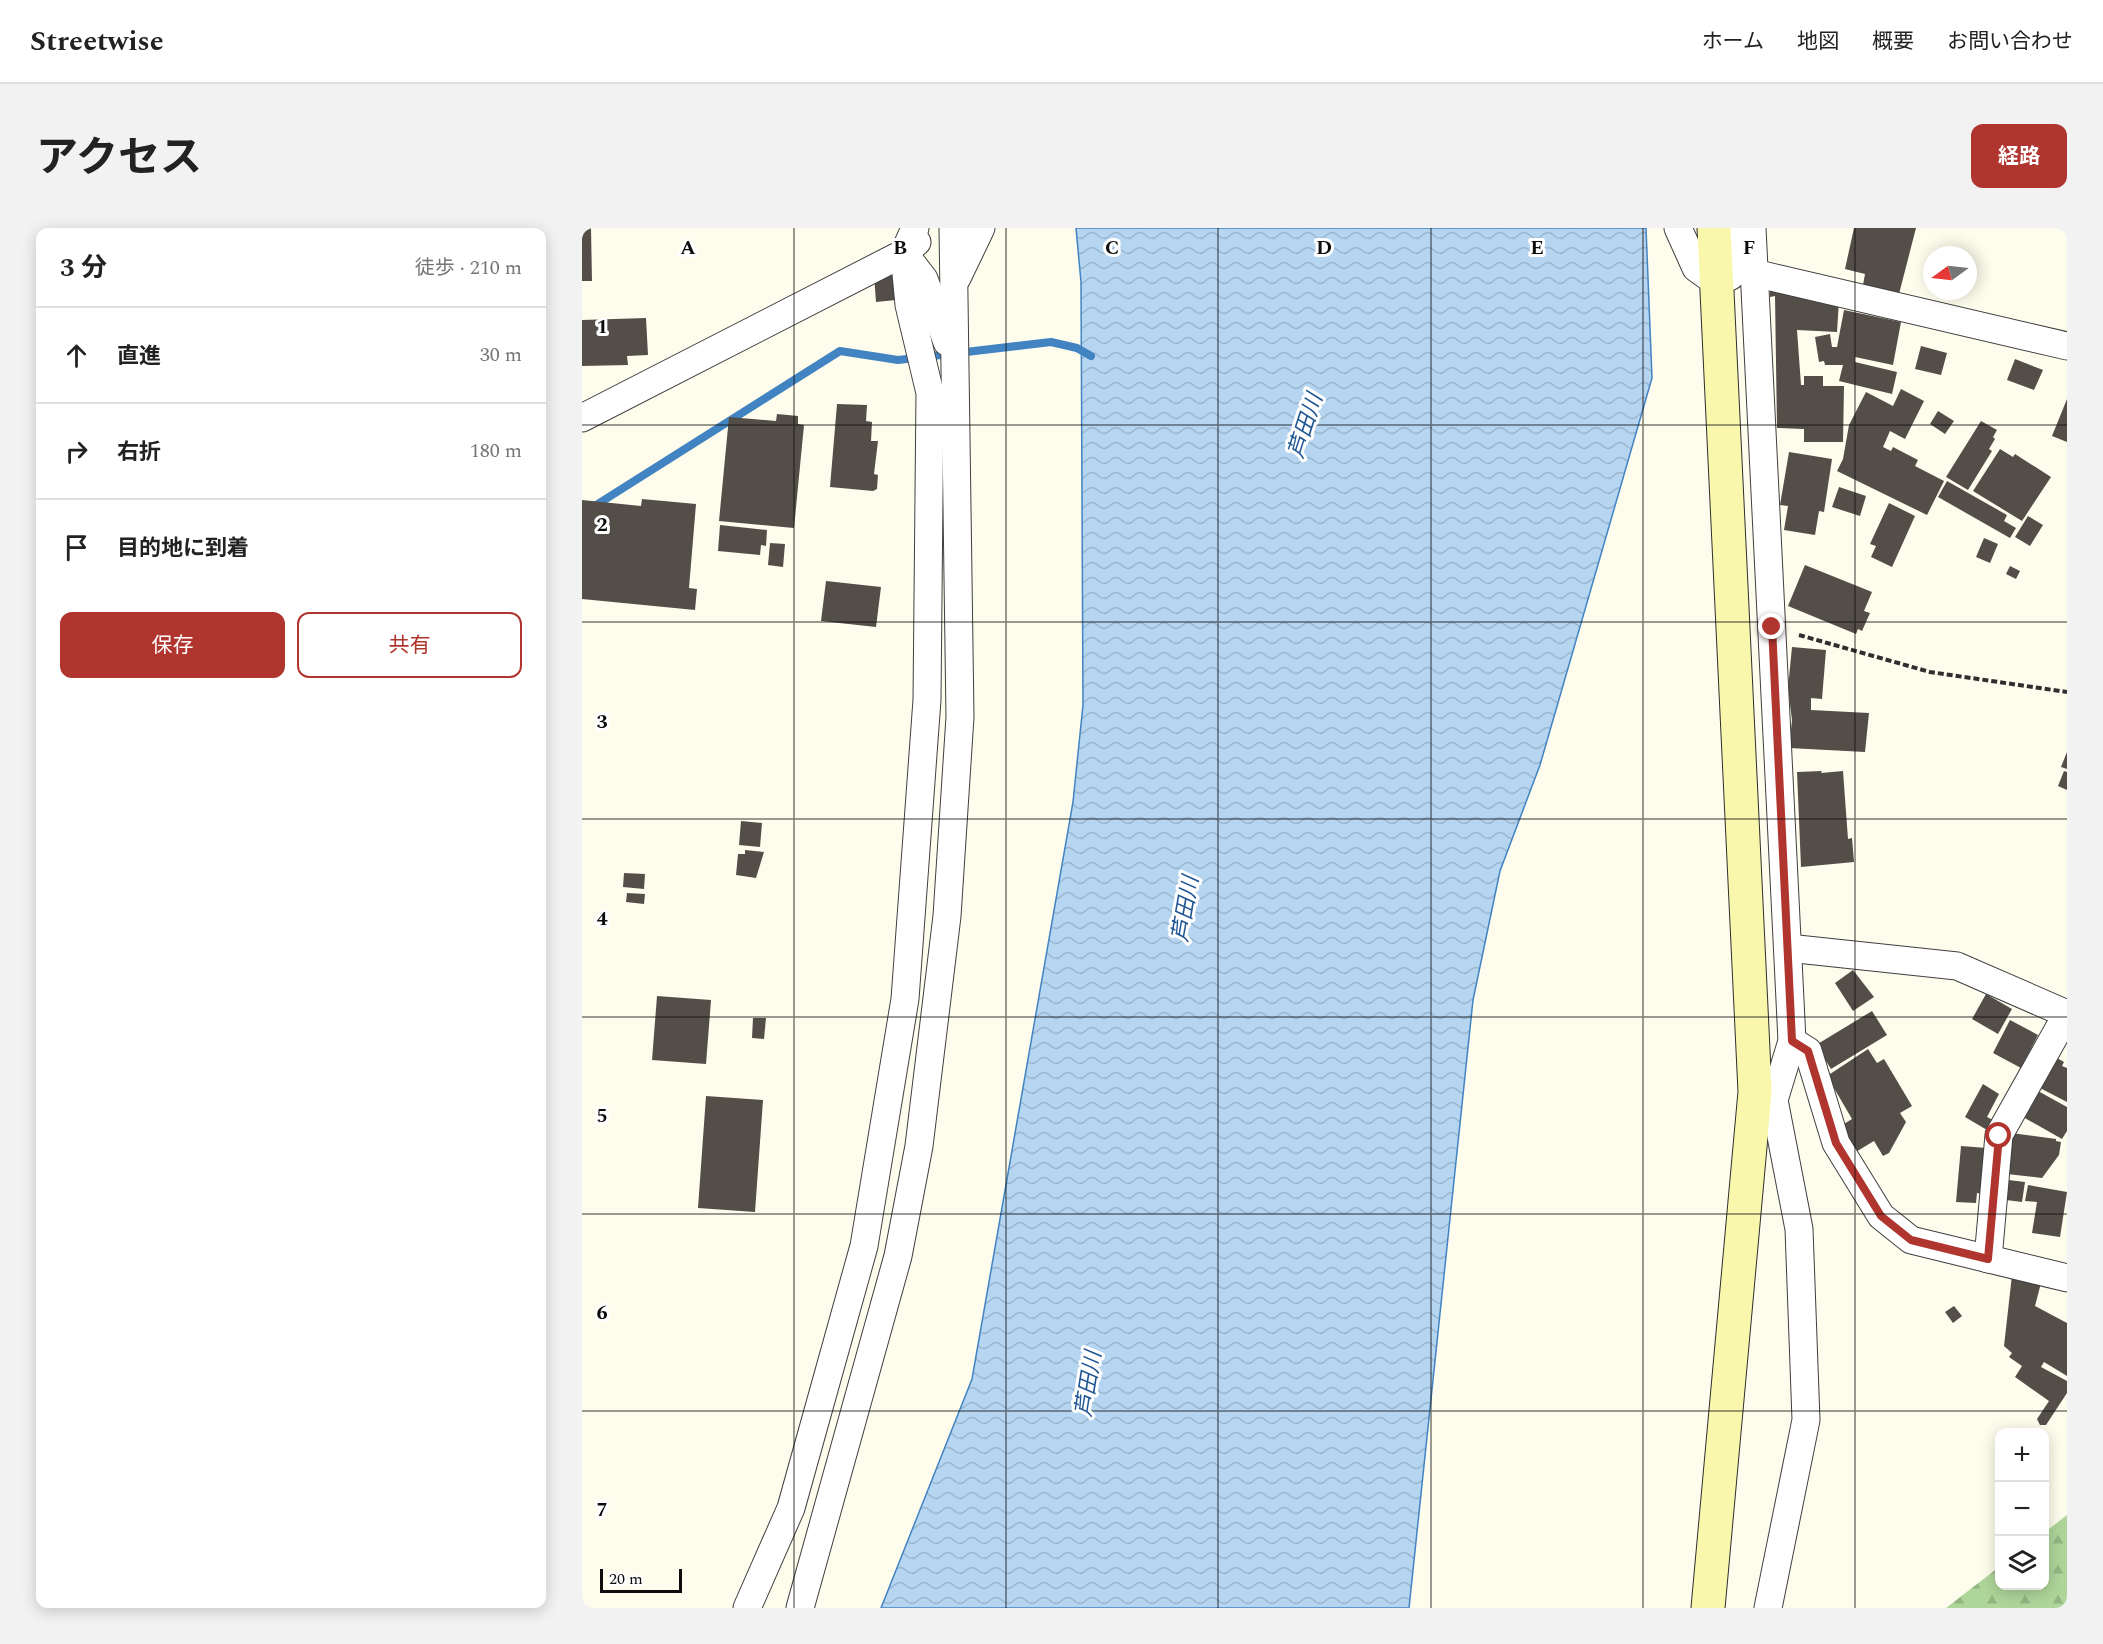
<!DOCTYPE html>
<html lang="ja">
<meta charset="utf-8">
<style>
:root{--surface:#fff;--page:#f2f2f2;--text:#222;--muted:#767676;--line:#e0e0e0;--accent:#b1352f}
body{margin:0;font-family:Spectral,"Noto Sans JP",serif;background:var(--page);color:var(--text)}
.controls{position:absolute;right:18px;bottom:18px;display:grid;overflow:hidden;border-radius:12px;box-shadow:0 3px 15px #0003}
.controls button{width:54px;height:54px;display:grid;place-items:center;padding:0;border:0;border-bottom:2px solid var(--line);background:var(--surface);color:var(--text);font:30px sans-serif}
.compass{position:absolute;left:1341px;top:18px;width:54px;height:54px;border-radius:50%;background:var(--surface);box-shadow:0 3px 15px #0003;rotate:255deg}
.scale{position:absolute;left:18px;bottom:15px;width:82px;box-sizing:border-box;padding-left:6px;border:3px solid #0c0c0c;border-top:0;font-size:16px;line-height:21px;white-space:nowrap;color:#0c0c0c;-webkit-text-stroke:4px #fff;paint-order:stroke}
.stop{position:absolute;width:18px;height:18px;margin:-14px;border:4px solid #b1352f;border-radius:50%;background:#fff}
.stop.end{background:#b1352f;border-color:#fff;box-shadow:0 2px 6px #0008}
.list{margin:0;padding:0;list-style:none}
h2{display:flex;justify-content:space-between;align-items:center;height:78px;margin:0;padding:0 24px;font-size:26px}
h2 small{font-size:20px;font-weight:400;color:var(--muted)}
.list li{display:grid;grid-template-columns:39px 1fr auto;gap:18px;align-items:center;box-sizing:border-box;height:96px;padding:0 24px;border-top:2px solid var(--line)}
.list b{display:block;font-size:22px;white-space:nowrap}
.list em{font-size:20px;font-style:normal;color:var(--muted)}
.actions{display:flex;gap:12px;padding:18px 24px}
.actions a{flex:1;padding:14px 0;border:2px solid var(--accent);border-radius:12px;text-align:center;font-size:21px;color:var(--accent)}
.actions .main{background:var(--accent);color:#fff}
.icon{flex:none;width:33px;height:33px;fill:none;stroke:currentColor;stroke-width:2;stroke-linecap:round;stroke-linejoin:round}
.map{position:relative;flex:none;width:1485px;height:1380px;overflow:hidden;border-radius:12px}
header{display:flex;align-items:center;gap:36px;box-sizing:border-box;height:84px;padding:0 30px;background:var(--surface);border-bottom:2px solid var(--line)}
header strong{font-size:28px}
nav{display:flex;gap:33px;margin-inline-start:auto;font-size:21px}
.intro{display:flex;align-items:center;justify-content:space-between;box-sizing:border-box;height:144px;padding:0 36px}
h1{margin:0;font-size:42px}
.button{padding:15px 27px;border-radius:12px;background:var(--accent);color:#fff;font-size:21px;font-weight:700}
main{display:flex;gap:36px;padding:0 36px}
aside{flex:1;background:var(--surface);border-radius:12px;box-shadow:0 3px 15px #0003}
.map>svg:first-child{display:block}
.forest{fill:url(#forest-firs)}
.water{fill:url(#water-waves);stroke:#4283c2;stroke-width:1.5}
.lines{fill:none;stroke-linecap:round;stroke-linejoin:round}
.stream{stroke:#4283c2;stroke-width:8}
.building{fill:#544e49}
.street-casing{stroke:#3f3f3f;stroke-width:29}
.secondary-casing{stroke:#2e2e2e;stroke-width:35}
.path{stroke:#2e2e2e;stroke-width:4;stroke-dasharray:6 3;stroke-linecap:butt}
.street{stroke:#fff;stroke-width:27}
.secondary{stroke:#f9f7ac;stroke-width:33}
.route{stroke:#b1352f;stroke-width:8}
.grid{fill:none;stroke:#0c0c0c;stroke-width:1.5;stroke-opacity:0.55}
.labels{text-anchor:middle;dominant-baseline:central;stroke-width:6;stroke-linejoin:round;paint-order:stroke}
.water-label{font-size:22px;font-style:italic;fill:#1f5694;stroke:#fff}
.grid-label{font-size:20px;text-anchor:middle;font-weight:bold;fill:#0c0c0c;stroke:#fff;stroke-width:6;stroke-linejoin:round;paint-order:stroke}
</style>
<header>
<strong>Streetwise</strong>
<nav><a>ホーム</a><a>地図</a><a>概要</a><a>お問い合わせ</a></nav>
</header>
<div class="intro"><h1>アクセス</h1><a class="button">経路</a></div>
<main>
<aside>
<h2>3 分<small>徒歩 · 210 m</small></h2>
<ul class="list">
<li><svg class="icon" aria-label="ahead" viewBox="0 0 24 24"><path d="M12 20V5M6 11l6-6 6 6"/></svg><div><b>直進</b></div><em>30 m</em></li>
<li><svg class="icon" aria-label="right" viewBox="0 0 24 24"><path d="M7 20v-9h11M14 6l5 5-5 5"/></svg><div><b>右折</b></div><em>180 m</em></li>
<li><svg class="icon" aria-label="arrive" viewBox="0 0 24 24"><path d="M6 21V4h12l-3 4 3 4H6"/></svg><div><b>目的地に到着</b></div></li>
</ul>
<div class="actions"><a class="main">保存</a><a>共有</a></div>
</aside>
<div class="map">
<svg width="1485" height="1380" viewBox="0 0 1485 1380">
<defs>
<pattern id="forest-firs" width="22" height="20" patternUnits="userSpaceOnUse" patternTransform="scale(1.5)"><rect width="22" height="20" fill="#aed59a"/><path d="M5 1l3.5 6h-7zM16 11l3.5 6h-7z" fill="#94b684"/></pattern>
<pattern id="water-waves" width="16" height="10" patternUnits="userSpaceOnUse" patternTransform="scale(1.5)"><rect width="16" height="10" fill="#b5d5f1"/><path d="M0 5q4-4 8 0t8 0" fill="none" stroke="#9ab6cd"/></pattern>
</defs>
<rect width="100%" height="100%" fill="#fefcec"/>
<path class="forest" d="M1485,1287v93h-121l53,-41 1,19h44l1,-54z"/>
<path class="water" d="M494,0h570l6,150 -112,387 -40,106 -27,129 -64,608h-528l91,-229 101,-577 10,-97 -2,-423z"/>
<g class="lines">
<path class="stream" d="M0,286l258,-163 58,9 153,-18 26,6 14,8"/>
</g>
<g class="building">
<path d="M0,0h9l1,53h-10z"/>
<path d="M1272,0h62l-17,66 -36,-9 2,-11 -20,-5z"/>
<path d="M313,46l1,26 -20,2 -2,-27z"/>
<path d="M1188,58l69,14 -2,32 -40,-2 4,55h3v-9h19v10h21l-1,56h-39v-13l-27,-1 -2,-132 -5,1z"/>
<path d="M1262,82l57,12 -8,43 -38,-8v5l42,10 -5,22 -53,-13 4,-16h-18l-1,-4 -5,1 -4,-25 15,-3 2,13h5z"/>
<path d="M64,90l2,37 -21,1 1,9 -46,1v-46z"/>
<path d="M1339,118l26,7 -6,22 -26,-6z"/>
<path d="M1433,131l28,11 -9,20 -27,-10z"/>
<path d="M1319,161l23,12 -19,38 -15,-8 -7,16 8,4 2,-4 25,13 -3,6 29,15 -17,34 -90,-44 6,-12 6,-34 17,-33 27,14z"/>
<path d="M1485,171v43l-15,-6z"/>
<path d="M255,176l30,1 -1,16 6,1 -1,19h7l-4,33 4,1 -1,14 -4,2 -43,-4z"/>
<path d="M1356,183l16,10 -9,13 -15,-10z"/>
<path d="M195,186l21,2v8l6,1 -10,103 -75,-7 10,-104 47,4z"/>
<path d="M1399,193l16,9 -4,7 2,2 -6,10 3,2 -24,39 -22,-13z"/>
<path d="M1418,221l13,8 2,-3 36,23 -29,44 -49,-30z"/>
<path d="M1207,224l43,7 -8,53 -5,-1 -4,24 -31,-5 4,-24 -8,-1z"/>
<path d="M1365,253l60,34 -3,6 12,7 -6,10 -72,-41z"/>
<path d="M1257,259l27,9 -6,20 -28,-9z"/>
<path d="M60,271l54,5 -7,84 8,1 -2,21 -113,-11v-99l59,6z"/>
<path d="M1307,275l26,13 -23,51 -21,-10 5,-11 -6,-2z"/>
<path d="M1446,288l15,9 -13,21 -15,-9z"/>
<path d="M138,297l47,5 -1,16 -5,-1 -1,10 -42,-4z"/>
<path d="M1402,310l14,6 -8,19 -14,-6z"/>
<path d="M188,315l15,1 -2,23 -15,-2z"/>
<path d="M1223,337l67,27 -8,19 6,2 -8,18 -4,-2 -2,5 -68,-28z"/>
<path d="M1428,338l10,5 -4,8 -10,-5z"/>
<path d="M244,353l55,6 -5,40 -55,-6z"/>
<path d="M1210,419l34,3 -4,49 -11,-1v12l58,3 -4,39 -76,-4 3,-28 -4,-32z"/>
<path d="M1485,524v17l-6,-2z"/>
<path d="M1240,543l-1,2 22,-2 5,68 4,-1 2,24 -53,5 -4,-95z"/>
<path d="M1482,543l3,1v18l-9,-4z"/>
<path d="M159,593l21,2 -2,24 -21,-2z"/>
<path d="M163,622l19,2 -8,26 -20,-3 2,-21h7z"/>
<path d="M42,645l21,1 -1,15 -21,-2z"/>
<path d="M45,665l18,1 -1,10 -18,-2z"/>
<path d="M1271,742l21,27 -21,14 -18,-28z"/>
<path d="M1404,766l26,15 -14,25 -26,-15z"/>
<path d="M75,768l54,4 -5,64 -54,-4z"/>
<path d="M1290,783l15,24 -56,34 -15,-24z"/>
<path d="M171,790h13l-2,21 -12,-1z"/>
<path d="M1428,792l28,15 -17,33 -28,-15z"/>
<path d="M1286,821l9,14 7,-4 28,47 -12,7 6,9 -17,31 -6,3 -9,-15 -20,12 -15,-26 13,-8 -25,-43z"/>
<path d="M1475,830l7,4 -2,4 5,2v34l-27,-14z"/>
<path d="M1401,856l16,10 -12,23 6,3 -6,10 -22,-13z"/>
<path d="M1456,863l29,16v24l-5,8 -39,-22z"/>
<path d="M124,868l57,4 -8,112 -57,-4z"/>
<path d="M1421,904l53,7v2l5,1 -2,13 -17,23 -44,-5z"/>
<path d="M1379,918l26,2 -4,46 -6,-1 -1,10 -20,-1z"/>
<path d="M1418,951l25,3 -3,20 -24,-3z"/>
<path d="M1446,957l39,7 -7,45 -28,-4 5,-31 -12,-1z"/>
<path d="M1430,1047l29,8 -6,23 32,17v53l-23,-14 -3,5 26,14v12l-21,32h-6l-3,-6 12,-18 -34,-24 7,-11 -13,-9 3,-4 -8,-7z"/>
<path d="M1372,1078l8,10 -9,7 -8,-11z"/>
</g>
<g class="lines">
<defs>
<g id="street">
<path d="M1096,0l18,40 21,15 14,-7 9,-21 -1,-25"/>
<path d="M1170,0l40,813 -18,59"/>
<path d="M322,25l20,26 23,63 5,1"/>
<path d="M1172,45l313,73"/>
<path d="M375,50l24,-50"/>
<path d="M0,190l322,-165 13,-11"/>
<path d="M1206,720l169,18 110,48"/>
<path d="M1210,813l16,10 28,92 45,73 30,24 156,38"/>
<path d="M1175,865l17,7 25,129 7,191 -38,188"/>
<path d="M1406,1031l11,-124 68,-121"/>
<path d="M165,1380l44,-100 73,-262 41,-247 22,-299 3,-307 -21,-88 -5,-52 11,-25"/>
<path d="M218,1380l98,-352 21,-110 28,-230 13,-199 -7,-489"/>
</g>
<path id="secondary" d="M1126,1380l47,-516 -41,-864"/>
</defs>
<use href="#street" class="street-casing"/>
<use href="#secondary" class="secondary-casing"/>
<path class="path" d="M1217,407l131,37 137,20"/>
<use href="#street" class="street"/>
<use href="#secondary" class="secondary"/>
</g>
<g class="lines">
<path class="route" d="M1190,399l20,414 16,10 28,92 45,73 30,24 77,19 11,-123"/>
</g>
<path class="grid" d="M212,0v1380M424,0v1380M636,0v1380M849,0v1380M1061,0v1380M1273,0v1380M0,197h1485M0,394h1485M0,591h1485M0,789h1485M0,986h1485M0,1183h1485"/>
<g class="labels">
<g class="water-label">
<text transform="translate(724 198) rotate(-72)">芦田川</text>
<text transform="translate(604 681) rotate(-80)">芦田川</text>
<text transform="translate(507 1156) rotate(-81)">芦田川</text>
</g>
</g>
<g class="grid-label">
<text x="106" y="26">A</text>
<text x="318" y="26">B</text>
<text x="530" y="26">C</text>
<text x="742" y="26">D</text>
<text x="955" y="26">E</text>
<text x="1167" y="26">F</text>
<text x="20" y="105">1</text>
<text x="20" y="303">2</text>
<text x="20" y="500">3</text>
<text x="20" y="697">4</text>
<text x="20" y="894">5</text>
<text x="20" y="1091">6</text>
<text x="20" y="1288">7</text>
</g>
</svg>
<div class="controls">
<button>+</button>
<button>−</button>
<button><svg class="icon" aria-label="layers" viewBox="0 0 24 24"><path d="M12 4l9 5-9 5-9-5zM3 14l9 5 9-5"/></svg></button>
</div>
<svg class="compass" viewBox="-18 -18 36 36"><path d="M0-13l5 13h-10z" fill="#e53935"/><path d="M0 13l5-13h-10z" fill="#767676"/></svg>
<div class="scale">20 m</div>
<div class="stop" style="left:1417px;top:908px"></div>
<div class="stop end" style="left:1190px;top:399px"></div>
</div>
</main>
